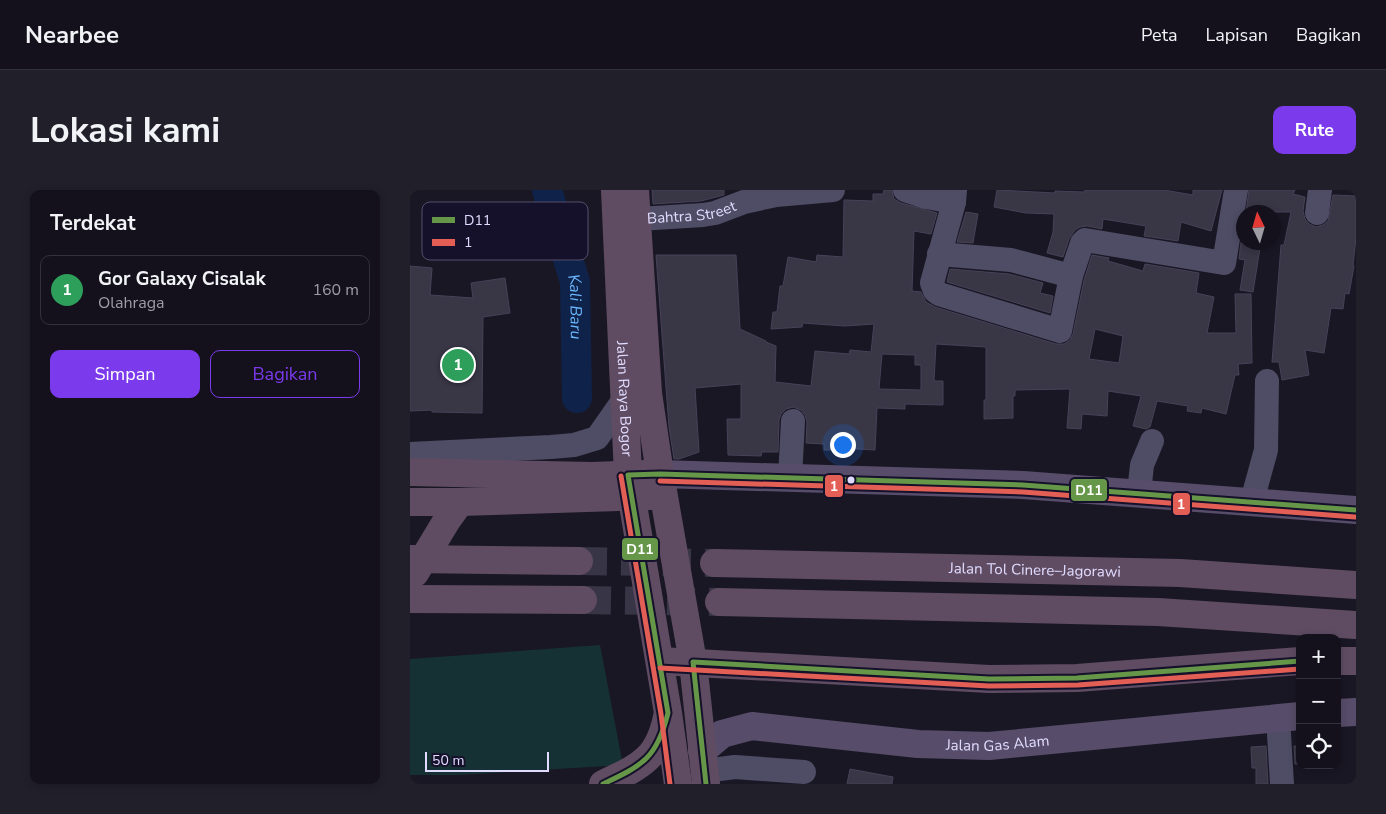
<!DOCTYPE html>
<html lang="id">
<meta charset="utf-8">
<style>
:root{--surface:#14111c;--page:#211f29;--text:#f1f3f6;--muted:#9d9da3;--line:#33313b;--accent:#7c3aed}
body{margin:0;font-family:"Nunito Sans",sans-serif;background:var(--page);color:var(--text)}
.controls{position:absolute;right:15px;bottom:15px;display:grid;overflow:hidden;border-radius:10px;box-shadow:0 2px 8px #0003}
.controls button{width:45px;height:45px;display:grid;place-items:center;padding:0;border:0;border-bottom:1px solid var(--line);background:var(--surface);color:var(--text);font:25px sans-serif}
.compass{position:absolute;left:826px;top:15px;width:45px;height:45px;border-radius:50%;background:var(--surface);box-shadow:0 2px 8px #0003;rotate:355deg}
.scale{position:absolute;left:15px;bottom:12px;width:124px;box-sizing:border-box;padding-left:5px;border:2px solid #e1dcff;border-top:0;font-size:14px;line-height:18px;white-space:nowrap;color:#e1dcff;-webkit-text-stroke:4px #16112b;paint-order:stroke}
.you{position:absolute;left:432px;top:254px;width:18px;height:18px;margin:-12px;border:4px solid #fff;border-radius:50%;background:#1a73e8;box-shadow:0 0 0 8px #1a73e833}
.badge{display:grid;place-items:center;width:32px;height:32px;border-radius:50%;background:var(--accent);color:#fff;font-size:16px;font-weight:700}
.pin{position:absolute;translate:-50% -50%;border:2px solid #fff;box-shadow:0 1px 5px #0006}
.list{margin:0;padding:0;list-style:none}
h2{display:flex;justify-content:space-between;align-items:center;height:65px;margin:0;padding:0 20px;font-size:21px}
h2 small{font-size:16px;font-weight:400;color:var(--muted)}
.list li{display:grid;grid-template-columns:32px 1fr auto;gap:15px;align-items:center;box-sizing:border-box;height:70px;margin:0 10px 10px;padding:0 10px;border:1px solid var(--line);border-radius:10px}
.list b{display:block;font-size:19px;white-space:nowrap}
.list p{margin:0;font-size:16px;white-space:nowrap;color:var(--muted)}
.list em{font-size:16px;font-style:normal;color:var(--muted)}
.actions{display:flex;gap:10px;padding:15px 20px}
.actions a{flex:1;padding:11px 0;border:1px solid var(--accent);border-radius:10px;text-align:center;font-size:18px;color:var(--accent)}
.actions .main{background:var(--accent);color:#fff}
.icon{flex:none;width:28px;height:28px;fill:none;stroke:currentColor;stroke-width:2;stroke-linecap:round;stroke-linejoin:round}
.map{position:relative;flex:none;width:946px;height:594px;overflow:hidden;border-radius:10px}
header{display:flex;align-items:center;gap:30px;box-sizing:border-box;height:70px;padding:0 25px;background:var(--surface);border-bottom:1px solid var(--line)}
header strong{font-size:24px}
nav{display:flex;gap:28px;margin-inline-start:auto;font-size:18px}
.intro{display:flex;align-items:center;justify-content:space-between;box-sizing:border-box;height:120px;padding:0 30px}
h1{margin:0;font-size:35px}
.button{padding:12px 22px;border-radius:10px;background:var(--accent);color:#fff;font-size:18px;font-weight:700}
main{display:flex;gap:30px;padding:0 30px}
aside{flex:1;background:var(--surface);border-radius:10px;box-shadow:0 2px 8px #0003}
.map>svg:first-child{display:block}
.green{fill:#153133}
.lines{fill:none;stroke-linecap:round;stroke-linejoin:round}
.river{stroke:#0f234a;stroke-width:30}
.building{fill:#393646;stroke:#474258;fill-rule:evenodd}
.highway-tunnel{stroke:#383546;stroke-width:28;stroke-dasharray:28 14;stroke-linecap:butt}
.minor{stroke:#4e4d65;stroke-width:24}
.major{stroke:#574d6a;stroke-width:28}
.highway{stroke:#5f4c63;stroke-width:28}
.bus-1-casing{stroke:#16112b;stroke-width:9}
.bus-2-casing{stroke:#16112b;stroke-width:9}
.bus-1{stroke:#669748;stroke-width:5}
.bus-2{stroke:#e35f55;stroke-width:5}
.bus-dot{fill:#e1dcff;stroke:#16112b;stroke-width:2}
.labels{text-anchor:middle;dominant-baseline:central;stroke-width:4;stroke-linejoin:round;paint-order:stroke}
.street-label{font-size:15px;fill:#e1dcff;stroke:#16112b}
.water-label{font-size:16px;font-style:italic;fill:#6bb6fd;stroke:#16112b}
.key{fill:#16112b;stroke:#534e6b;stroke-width:1}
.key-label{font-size:14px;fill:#e1dcff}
.line-badge{stroke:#16112b;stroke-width:2}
.badge-label{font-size:14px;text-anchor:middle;font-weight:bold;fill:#fff}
</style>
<header>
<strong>Nearbee</strong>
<nav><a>Peta</a><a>Lapisan</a><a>Bagikan</a></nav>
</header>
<div class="intro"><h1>Lokasi kami</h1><a class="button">Rute</a></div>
<main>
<aside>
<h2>Terdekat<small></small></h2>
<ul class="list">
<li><span class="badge" style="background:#2e9e5b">1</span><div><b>Gor Galaxy Cisalak</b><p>Olahraga</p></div><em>160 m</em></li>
</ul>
<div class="actions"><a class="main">Simpan</a><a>Bagikan</a></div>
</aside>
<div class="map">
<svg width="946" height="594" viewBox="0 0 946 594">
<rect width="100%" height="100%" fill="#1a1725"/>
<path class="green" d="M190,455l23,120 -164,10h-49v-116z"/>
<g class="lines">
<path class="river" id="s1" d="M137,0l28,92 2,116"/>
</g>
<g class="building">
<path d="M242,0h72v5l-23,6 -48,3z"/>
<path d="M474,0h8l2,9 7,4 36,10 -6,21 -17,-3 -2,60 9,1 5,10 9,5 121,37h8l6,-4 3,-6 11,-54 8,-25 17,3 -1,3 35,10 2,-7 54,9 -3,20 18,4 -7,36h29l-1,-39h16l1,69 -14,1 1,11h-4l-9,39 -24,-6 -1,5 -14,-2 1,-5 -31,-5 -7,26 -4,2 -13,-3 8,-30 -33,-5 -1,25 -25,-2 -1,15 -14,-1 3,-39 -55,1v6h-2v22l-29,1v-19h2v-53l-50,-3 -2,37h9v24l-38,-1v5l-28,-1 -2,42 -35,-2v2h-16v-6l-18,-1 1,-21 -2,-7 -4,-5 -8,-3 -7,2 -5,5 -2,6 -1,32h-16l-1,4 -33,-1 -1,-36h14v-35l-46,4 4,64 -20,7h-5l-5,-32 -13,-172h80l4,74 26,12v1l10,4 -1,36 36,4 4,-35 34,3 1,-4 21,2 3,-28 -29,2 -42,-3 -1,4 -31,2 2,-17h4l3,-26h3l5,-29 28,5 1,-7 26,2 1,-57 29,1v-7h10zM685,139l28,7 -4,27 -30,-4zM472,164l33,1v10h6v25l-42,-1z"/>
<path d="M587,0l58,3v-2l29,1 1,-2h79l29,5v-5h29l-11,41 -30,-9 -3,19 -34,-5 2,-10 -43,-7 -1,10 -15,-3 -7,1 -5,3 -6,9 -6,18 -16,-4 6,-21 1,-18 -28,-1 -32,-6z"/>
<path d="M839,0h46l-2,4 12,3 -2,14 2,8 4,5 7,3 7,-2 5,-4 5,-26 23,1v41l-3,29h1l-5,28 -4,-1 -2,16 -12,-1 -7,45 -19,-3 4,25 -27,5 -3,-18h-7l9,-117h3l7,-33h-45z"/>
<path d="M556,22l12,2 -5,29 -16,-1z"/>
<path d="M831,52h20l-8,50 -13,-2 5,-30 -6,-1z"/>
<path d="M0,76l22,2 -2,27 43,3 -2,-15 34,-5 5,35 -27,4 -1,96 -50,-1v-2l-22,1z"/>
<path d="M540,79l59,5 34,9 -3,10 13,3 -3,17 -103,-31z"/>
<path d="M856,556l2,38h-12v-16h-4l-1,-21z"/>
<path d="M884,556h6v18h-5z"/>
<path d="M440,579l43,8 -1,7h-45z"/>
</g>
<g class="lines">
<g class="highway-tunnel">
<path d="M169,371l135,2"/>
<path d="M173,410l136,2"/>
</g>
<g class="minor">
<path d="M495,0l21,7 28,5"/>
<path d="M545,0l-1,12 -22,81 3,8 4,3 121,37 11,-55 11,-33 3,-3 139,23 12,-73"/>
<path d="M907,23l3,-23"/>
<path id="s2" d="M228,29l65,-4 12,-2 29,-11 32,-7 57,-5"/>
<path d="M529,64l72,6 60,16"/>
<path d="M0,264l141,-7 23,-2 23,-7 28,-40"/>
<path d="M380,288l3,-57"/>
<path d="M729,303l3,-28 10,-24"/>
<path d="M842,311l14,-51 1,-69"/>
<path d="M868,527l4,67"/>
<path d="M294,581l31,-4 69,5"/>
</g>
<g class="major">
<path d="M250,284l363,11 333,25"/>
<path d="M927,523l19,-1"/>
<path id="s3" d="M292,561l20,-17 30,-8 166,18 71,2 311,-30"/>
</g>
<g class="highway">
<path id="s4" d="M205,0l13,285 40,238 10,71"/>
<path d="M225,0l13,203 12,81 33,188 13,122"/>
<path d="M0,282l182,4 54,-2"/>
<path d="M0,312h50l190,-6"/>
<path d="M0,369l169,2"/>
<path id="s5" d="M304,373l466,10 176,12"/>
<path d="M5,383l32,-53 13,-18"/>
<path d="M0,409l173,1"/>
<path d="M309,412l439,10 198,13"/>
<path d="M250,471l329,18 88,-1 223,-17"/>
<path d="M927,471h19"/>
<path d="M193,594c37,-18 55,-24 64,-67"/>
</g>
<defs>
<g id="bus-1">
<path d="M193,594c40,-19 54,-26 65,-71l-40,-238 32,-1 363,11 333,25"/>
<path d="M296,594l-13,-122 296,17 88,-1 223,-17"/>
</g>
<g id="bus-2">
<path d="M211,286l40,238 9,70"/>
<path d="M250,291l363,11 332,25"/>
<path d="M250,478l329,18 89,-1 222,-16"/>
</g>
</defs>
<use href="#bus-1" class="bus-1-casing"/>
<use href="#bus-2" class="bus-2-casing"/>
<use href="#bus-1" class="bus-1"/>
<use href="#bus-2" class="bus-2"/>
</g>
<circle class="bus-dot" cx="441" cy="290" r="4.5"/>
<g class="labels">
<g class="street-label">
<text stroke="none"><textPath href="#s2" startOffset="54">Bahtra Street</textPath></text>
<text stroke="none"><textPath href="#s4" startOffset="209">Jalan Raya Bogor</textPath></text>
<text stroke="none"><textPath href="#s5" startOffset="321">Jalan Tol Cinere–Jagorawi</textPath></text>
<text stroke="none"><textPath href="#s3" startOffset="304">Jalan Gas Alam</textPath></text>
</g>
<g class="water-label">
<text stroke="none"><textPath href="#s1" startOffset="121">Kali Baru</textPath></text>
</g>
</g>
<rect x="12" y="12" width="166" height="58" rx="8" class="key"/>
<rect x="22" y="27" width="23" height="6" fill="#669748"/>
<rect x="22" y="49" width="23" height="7" fill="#e35f55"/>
<g class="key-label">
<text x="54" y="35">D11</text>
<text x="54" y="57">1</text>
</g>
<g class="line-badge">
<rect x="414" y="284" width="20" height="24" rx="5" fill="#e35f55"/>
<rect x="660" y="288" width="38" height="24" rx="5" fill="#669748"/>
<rect x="762" y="302" width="19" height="24" rx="5" fill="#e35f55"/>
<rect x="211" y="347" width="38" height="24" rx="5" fill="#669748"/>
</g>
<g class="badge-label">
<text x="424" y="301">1</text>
<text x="679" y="305">D11</text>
<text x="771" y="319">1</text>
<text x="230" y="364">D11</text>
</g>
</svg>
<div class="controls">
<button>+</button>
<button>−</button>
<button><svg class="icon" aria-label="locate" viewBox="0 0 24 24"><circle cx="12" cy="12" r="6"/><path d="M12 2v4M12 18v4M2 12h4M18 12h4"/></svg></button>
</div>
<svg class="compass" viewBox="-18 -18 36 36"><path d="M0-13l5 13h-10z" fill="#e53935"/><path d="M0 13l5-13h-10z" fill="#9d9da3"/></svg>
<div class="scale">50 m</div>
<div class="you"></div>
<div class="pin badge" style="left:48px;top:175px;background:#2e9e5b">1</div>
</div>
</main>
